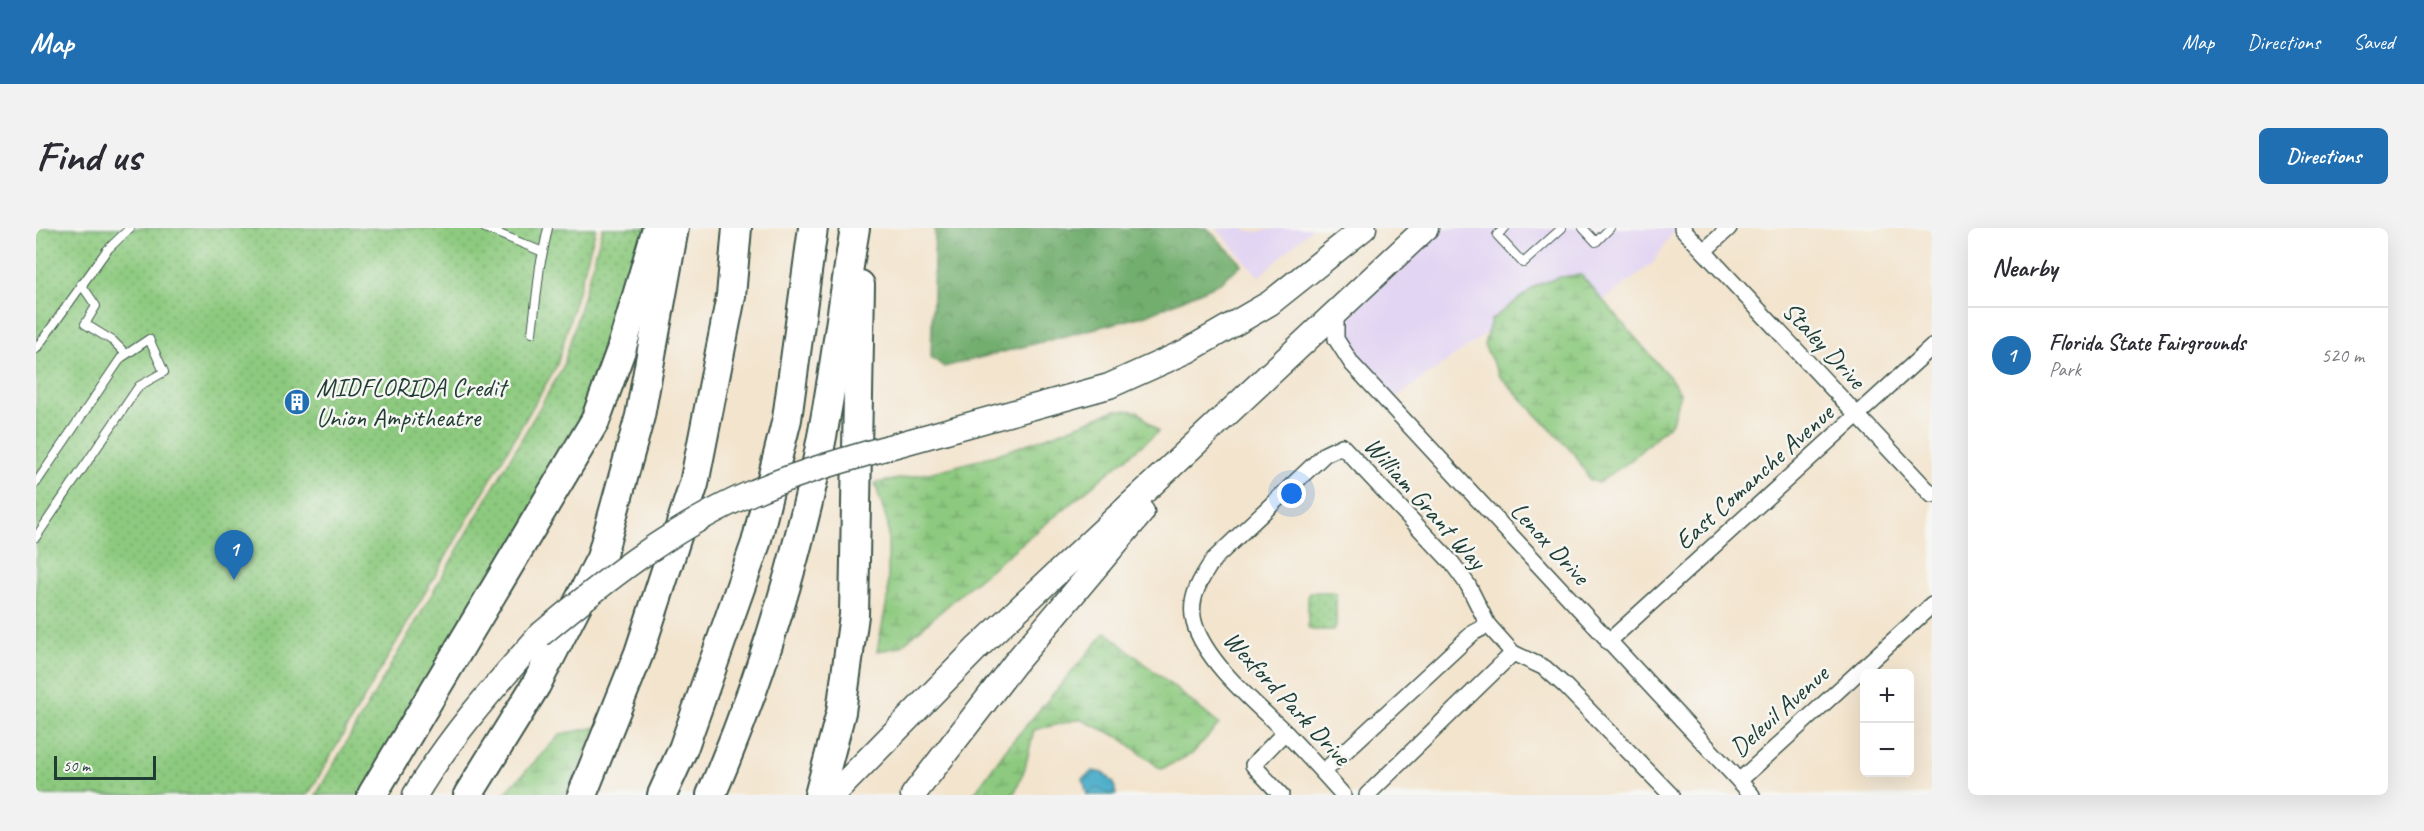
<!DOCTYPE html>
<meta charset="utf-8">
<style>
:root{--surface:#fff;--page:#f2f2f3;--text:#2b2b33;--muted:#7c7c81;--line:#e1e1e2;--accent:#1f6fb2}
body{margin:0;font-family:Caveat,sans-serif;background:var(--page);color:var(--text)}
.controls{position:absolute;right:18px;bottom:18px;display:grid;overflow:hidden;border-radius:9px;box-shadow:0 6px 24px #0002}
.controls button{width:54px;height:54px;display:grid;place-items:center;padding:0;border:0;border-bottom:2px solid var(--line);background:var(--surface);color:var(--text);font:30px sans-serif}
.scale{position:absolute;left:18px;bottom:15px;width:102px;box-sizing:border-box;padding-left:6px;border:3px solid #1f3d34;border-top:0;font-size:16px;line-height:21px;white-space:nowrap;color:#1f3d34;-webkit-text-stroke:4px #f6f6f2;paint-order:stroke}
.you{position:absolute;left:1256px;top:266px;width:21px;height:21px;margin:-15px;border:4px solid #fff;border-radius:50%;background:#1a73e8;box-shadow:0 0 0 9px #1a73e833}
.badge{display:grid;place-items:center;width:39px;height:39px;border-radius:50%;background:var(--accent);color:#fff;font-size:20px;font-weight:700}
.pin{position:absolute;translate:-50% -50px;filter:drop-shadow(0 2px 3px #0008)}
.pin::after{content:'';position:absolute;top:32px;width:21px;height:18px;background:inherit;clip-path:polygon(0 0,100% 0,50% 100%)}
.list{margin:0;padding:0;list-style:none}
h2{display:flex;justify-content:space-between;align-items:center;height:78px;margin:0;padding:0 24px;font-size:26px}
h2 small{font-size:20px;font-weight:400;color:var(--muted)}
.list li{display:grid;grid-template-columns:39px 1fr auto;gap:18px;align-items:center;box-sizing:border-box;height:96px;padding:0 24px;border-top:2px solid var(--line)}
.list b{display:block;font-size:22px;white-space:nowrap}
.list p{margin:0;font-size:20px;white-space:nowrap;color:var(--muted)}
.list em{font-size:20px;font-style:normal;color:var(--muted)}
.map{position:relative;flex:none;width:1896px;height:567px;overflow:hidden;border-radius:9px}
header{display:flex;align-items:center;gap:36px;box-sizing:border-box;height:84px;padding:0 30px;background:var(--accent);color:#fff}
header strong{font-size:28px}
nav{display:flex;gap:33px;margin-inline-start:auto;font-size:21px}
.intro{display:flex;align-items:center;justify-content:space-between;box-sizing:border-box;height:144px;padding:0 36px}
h1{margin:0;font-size:42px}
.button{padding:15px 27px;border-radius:9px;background:var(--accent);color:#fff;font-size:21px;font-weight:700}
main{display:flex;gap:36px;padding:0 36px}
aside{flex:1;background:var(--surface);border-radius:9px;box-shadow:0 6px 24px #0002}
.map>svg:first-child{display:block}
.built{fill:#e2d4f3}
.grass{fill:url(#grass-dots);stroke:#56845a;stroke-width:1.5}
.forest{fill:url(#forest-crowns);stroke:#487651;stroke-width:1.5}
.wetland{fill:url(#wetland-marsh);stroke:#56845a;stroke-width:1.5}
.water{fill:url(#water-waves);stroke:#35767f;stroke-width:1.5}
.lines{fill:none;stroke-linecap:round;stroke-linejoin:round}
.service-casing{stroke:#3f564b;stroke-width:10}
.minor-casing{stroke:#3f564b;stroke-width:18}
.primary-casing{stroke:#3f564b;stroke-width:27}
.motorway-casing{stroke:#3f564b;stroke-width:32}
.service{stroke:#fff;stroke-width:8}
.minor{stroke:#fff;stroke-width:15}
.primary{stroke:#fff;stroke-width:24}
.motorway{stroke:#fff;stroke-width:28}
.primary-bridge-casing{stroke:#3f564b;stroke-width:27;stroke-linecap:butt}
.primary-bridge{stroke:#fff;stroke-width:24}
.labels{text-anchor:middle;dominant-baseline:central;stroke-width:5;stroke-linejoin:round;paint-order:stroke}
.street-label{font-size:26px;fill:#1f3d34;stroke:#f6f6f2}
.poi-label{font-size:26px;fill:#1f3d34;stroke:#f6f6f2;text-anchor:start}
</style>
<header>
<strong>Map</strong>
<nav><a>Map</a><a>Directions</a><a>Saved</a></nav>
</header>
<div class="intro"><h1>Find us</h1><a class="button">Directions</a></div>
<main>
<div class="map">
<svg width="1896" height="567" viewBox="0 0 1896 567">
<defs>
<pattern id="grass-dots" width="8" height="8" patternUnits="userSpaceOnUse" patternTransform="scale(1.5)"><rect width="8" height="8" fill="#8dca7f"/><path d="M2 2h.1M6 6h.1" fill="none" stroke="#73a569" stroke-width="1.8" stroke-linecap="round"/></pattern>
<pattern id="forest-crowns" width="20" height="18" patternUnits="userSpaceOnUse" patternTransform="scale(1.5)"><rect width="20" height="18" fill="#72ae6e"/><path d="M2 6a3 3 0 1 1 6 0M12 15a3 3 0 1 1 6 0" fill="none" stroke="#5d8f5b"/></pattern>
<pattern id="wetland-marsh" width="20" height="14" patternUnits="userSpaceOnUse" patternTransform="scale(1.5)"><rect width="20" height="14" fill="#8dca7f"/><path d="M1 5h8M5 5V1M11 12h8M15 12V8" fill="none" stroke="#73a569"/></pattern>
<pattern id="water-waves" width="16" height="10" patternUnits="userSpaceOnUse" patternTransform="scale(1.5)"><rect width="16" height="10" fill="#4baeca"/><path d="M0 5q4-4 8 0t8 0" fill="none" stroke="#3e8fa5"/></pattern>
</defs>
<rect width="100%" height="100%" fill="#f6f6f2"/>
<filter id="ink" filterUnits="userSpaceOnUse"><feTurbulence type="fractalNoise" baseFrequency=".0167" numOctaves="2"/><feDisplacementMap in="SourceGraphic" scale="12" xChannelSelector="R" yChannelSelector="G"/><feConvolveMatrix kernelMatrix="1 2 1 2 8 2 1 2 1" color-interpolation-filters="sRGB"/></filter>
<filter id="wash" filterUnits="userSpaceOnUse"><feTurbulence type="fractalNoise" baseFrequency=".008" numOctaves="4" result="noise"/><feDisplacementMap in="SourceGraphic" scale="24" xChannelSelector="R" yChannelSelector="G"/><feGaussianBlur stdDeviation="1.35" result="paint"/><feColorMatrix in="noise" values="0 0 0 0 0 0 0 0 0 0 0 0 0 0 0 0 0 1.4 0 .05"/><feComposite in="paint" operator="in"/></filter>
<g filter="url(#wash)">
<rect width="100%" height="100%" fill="#f3e4cd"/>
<g class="built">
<path d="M1180,0h24l15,4 24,-4h33l-53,49z"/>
<path d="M1401,0h235l2,2 -21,33 -50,38 -23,-26 -89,45 -4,13 -93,66 -36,-40 -15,-21 1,-21z"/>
</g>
<g class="grass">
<path d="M0,0h560l-39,137 -249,430h-272z"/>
<path d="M567,0h46l-60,190 -226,377h-47l247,-428z"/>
<path d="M1276,364h21l3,3v31l-3,4h-21l-4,-3v-33z"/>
</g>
<path class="forest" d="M899,0h272l35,36 -22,19 -73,32 -203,52 -13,-10z"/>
<g class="wetland">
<path d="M1545,47l90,104 9,14 -8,29 -42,39 -32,22 -9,-4 -13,-23 -77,-81 -15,-30 7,-25 46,-35 23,-8z"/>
<path d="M1079,182l23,1 20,21 -187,153 -71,62 -23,4 11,-55v-71l-13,-42c83,-12 163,-41 240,-73z"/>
<path d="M1070,404l113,92 -27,30 -31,15 -42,-32 -39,-18 -46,11 -9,38 -10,24 -3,3h-39l33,-46z"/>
<path d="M561,499l-31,68h-63l58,-61z"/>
</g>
<path class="water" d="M1057,543l11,2 10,10 2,12h-29l-4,-17z"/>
</g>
<g filter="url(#ink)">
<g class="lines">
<defs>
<g id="service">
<path d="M449,0l58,24"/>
<path d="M1469,0l-8,7 26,28 39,-35"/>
<path d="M1547,0l13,14 14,-14"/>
<path d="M45,56l15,22 -11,18 28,17 12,12"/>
<path d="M496,105l8,-67 8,-38"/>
<path d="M0,121l71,-99 23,-22"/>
<path d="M0,255l85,-125 28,-19 15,33 -25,14 -103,151"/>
</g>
<g id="minor">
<path d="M1646,0l250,267"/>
<path d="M1668,23l25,-23"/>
<path d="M1300,85v26l16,25 400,431"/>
<path d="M1572,414l324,-295"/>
<path d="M1287,544l150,-139 15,-8"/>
<path d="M1703,553l193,-176"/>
<path d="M1245,567l-28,-30 32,-33"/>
<path d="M1307,567c-19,-22 -39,-43 -59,-64 -29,-28 -79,-69 -90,-109 -6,-24 7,-44 20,-63l111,-105 17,-8 110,117 16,22 20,40 25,28 32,15 20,18 106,109"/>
<path d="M1331,567l146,-142"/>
</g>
<g id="primary">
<path d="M853,219l220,-61 78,-35 83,-48 94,-75"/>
<path d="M379,567c35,-59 80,-109 125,-160"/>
<path d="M797,567l145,-148 448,-419"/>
<path d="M877,567l102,-132 127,-151"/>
</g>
<g id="motorway">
<path d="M336,567l223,-374 26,-71 36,-122"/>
<path d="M432,567l68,-110 65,-127 39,-142 34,-188"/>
<path d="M546,567l57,-142 55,-169 37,-188 6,-68"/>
<path d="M626,567l21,-46 73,-206 31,-124 26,-191"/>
<path d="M675,567c41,-94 73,-193 97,-293 22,-90 32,-183 47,-274"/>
<path d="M783,567l22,-83 13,-97 6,-330"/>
</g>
</defs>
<use href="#service" class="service-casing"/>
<use href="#minor" class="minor-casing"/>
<use href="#primary" class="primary-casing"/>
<use href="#motorway" class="motorway-casing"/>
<use href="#service" class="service"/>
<use href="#minor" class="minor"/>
<use href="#primary" class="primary"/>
<use href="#motorway" class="motorway"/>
<defs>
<path id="primary-bridge" d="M504,407c62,-52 125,-102 198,-136 48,-23 100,-37 151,-52"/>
</defs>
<use href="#primary-bridge" class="primary-bridge-casing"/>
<use href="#primary-bridge" class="primary-bridge"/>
</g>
</g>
<defs>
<symbol id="building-disc" viewBox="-11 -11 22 22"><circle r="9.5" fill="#1f6fb2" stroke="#f6f6f2"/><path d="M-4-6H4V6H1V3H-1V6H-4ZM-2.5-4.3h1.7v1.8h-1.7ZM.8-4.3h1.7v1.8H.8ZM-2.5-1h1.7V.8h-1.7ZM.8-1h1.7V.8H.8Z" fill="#fff"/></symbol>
</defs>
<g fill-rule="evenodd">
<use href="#building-disc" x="246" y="159" width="30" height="30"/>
</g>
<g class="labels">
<g class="street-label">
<text transform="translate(1788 117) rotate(47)">Staley Drive</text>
<text transform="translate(1718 249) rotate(-42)">East Comanche Avenue</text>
<text transform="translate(1389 275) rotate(48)">William Grant Way</text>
<text transform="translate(1514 315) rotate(47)">Lenox Drive</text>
<text transform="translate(1251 470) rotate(47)">Wexford Park Drive</text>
<text transform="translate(1743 483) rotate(-42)">Deleuil Avenue</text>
</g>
<g class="poi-label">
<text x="280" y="159">MIDFLORIDA Credit<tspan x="280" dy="30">Union Ampitheatre</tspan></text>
</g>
</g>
</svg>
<div class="controls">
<button>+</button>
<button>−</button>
</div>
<div class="scale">50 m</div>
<div class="you"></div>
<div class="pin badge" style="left:198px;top:352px">1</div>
</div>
<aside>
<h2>Nearby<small></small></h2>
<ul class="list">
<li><span class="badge">1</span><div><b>Florida State Fairgrounds</b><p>Park</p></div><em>520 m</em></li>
</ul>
</aside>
</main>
